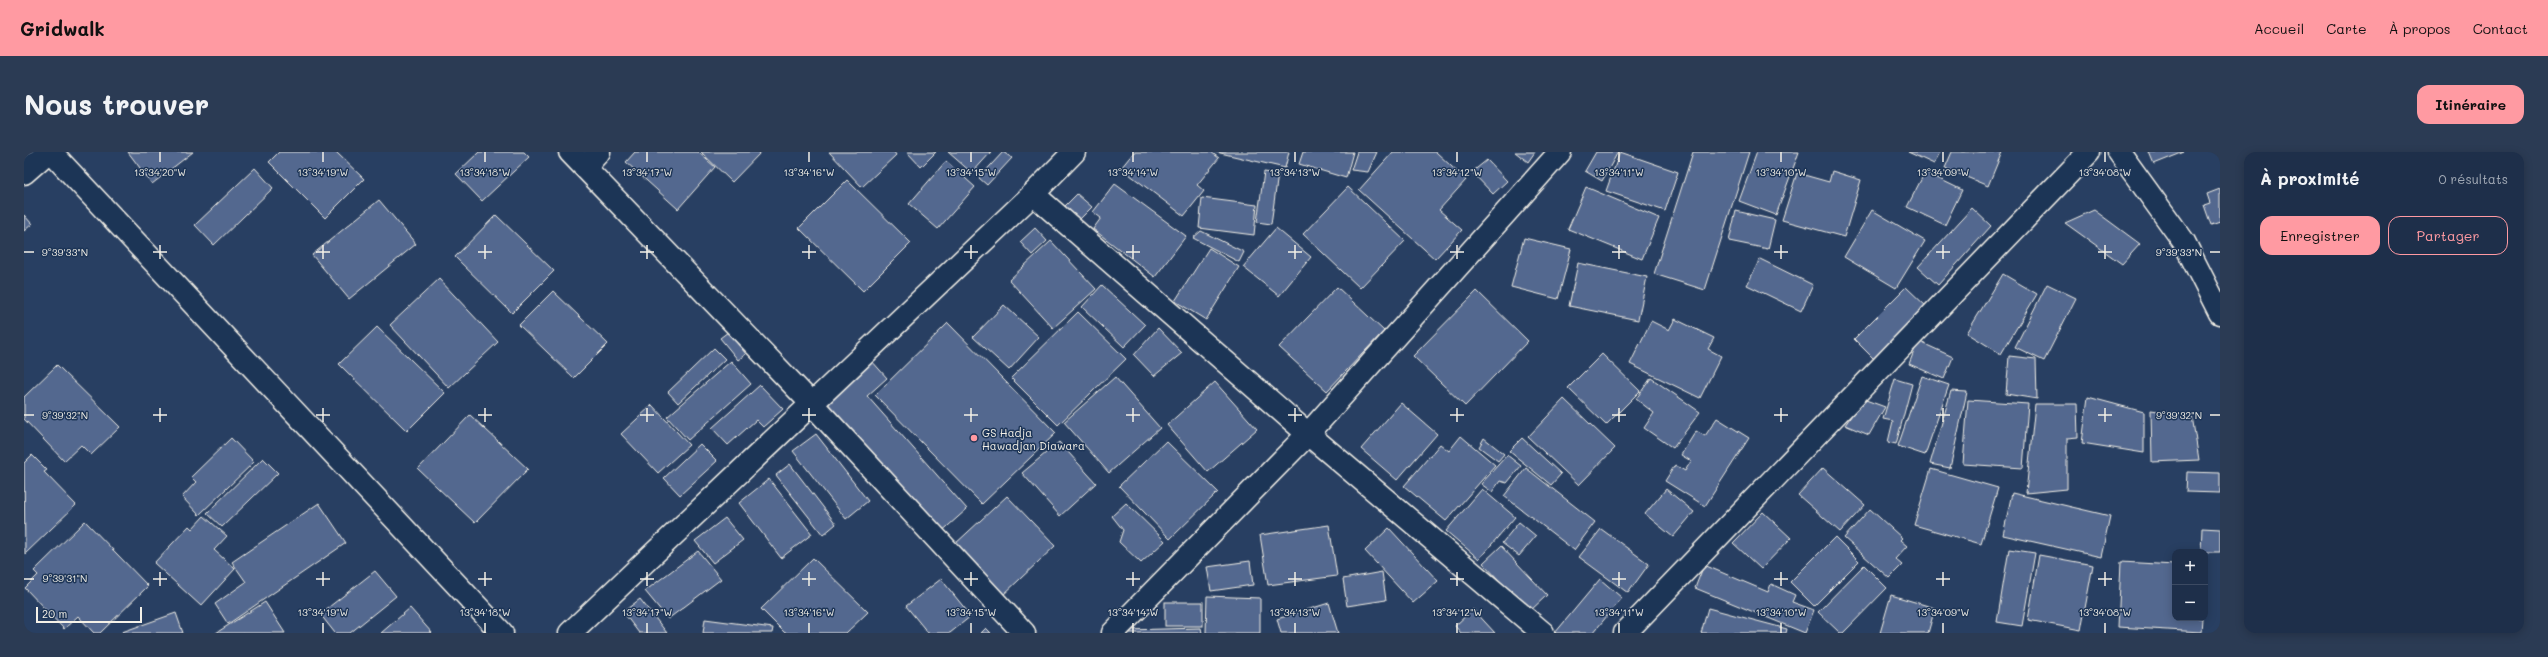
<!DOCTYPE html>
<html lang="fr">
<meta charset="utf-8">
<style>
:root{--surface:#1e2f4a;--page:#2b3b54;--text:#f1f3f6;--muted:#a1a9b5;--line:#3c4a62;--accent:#ff9aa2}
body{margin:0;font-family:Mali,sans-serif;background:var(--page);color:var(--text)}
.controls{position:absolute;right:12px;bottom:12px;display:grid;overflow:hidden;border-radius:8px;box-shadow:0 2px 10px #0003}
.controls button{width:36px;height:36px;display:grid;place-items:center;padding:0;border:0;border-bottom:1px solid var(--line);background:var(--surface);color:var(--text);font:20px sans-serif}
.scale{position:absolute;left:12px;bottom:10px;width:106px;box-sizing:border-box;padding-left:4px;border:2px solid #f4f1e8;border-top:0;font-size:11px;line-height:14px;white-space:nowrap;color:#f4f1e8;-webkit-text-stroke:3px #1d3557;paint-order:stroke}
.list{margin:0;padding:0;list-style:none}
h2{display:flex;justify-content:space-between;align-items:center;height:52px;margin:0;padding:0 16px;font-size:17px}
h2 small{font-size:13px;font-weight:400;color:var(--muted)}
.actions{display:flex;gap:8px;padding:12px 16px}
.actions a{flex:1;padding:9px 0;border:1px solid var(--accent);border-radius:12px;text-align:center;font-size:14px;color:var(--accent)}
.actions .main{background:var(--accent);color:#111}
.map{position:relative;flex:none;width:2196px;height:481px;overflow:hidden;border-radius:12px}
header{display:flex;align-items:center;gap:24px;box-sizing:border-box;height:56px;padding:0 20px;background:var(--accent);color:#111}
header strong{font-size:19px}
nav{display:flex;gap:22px;margin-inline-start:auto;font-size:14px}
.intro{display:flex;align-items:center;justify-content:space-between;box-sizing:border-box;height:96px;padding:0 24px}
h1{margin:0;font-size:28px}
.button{padding:10px 18px;border-radius:12px;background:var(--accent);color:#111;font-size:14px;font-weight:700}
main{display:flex;gap:24px;padding:0 24px}
aside{flex:1;background:var(--surface);border-radius:12px;box-shadow:0 2px 10px #0003}
.map>svg:first-child{display:block}
.building{fill:#53688f;stroke:#f4f1e8}
.lines{fill:none;stroke-linecap:round;stroke-linejoin:round}
.minor-casing{stroke:#f4f1e8;stroke-width:25}
.minor{stroke:#1d3557;stroke-width:22}
.ticks{fill:none;stroke:#f4f1e8;stroke-width:1.5}
.poi-dot{fill:#ff9aa2;stroke:#1d3557;stroke-width:1.5}
.labels{text-anchor:middle;dominant-baseline:central;stroke-width:3;stroke-linejoin:round;paint-order:stroke}
.poi-label{font-size:11px;fill:#f4f1e8;stroke:#1d3557;text-anchor:start}
.ticks-label{font-size:10px;text-anchor:middle;fill:#f4f1e8;stroke:#1d3557;stroke-width:3;stroke-linejoin:round;paint-order:stroke}
</style>
<header>
<strong>Gridwalk</strong>
<nav><a>Accueil</a><a>Carte</a><a>À propos</a><a>Contact</a></nav>
</header>
<div class="intro"><h1>Nous trouver</h1><a class="button">Itinéraire</a></div>
<main>
<div class="map">
<svg width="2196" height="481" viewBox="0 0 2196 481">
<rect width="100%" height="100%" fill="#283f62"/>
<filter id="ink" filterUnits="userSpaceOnUse"><feTurbulence type="fractalNoise" baseFrequency=".025" numOctaves="2"/><feDisplacementMap in="SourceGraphic" scale="8" xChannelSelector="R" yChannelSelector="G"/><feConvolveMatrix kernelMatrix="1 2 1 2 8 2 1 2 1" color-interpolation-filters="sRGB"/></filter>
<g filter="url(#ink)">
<g class="building">
<path d="M104,0h65l-41,32z"/>
<path d="M255,0h57l28,27 -39,39 -56,-56z"/>
<path d="M455,0h45l5,5 -47,44 -26,-27z"/>
<path d="M611,0h63l17,15 -37,42 -52,-47z"/>
<path d="M677,0h60l-29,30z"/>
<path d="M805,0h65l2,3 -34,32z"/>
<path d="M883,0h29l-15,15z"/>
<path d="M924,0h43l-19,21z"/>
<path d="M979,0l9,6 -25,27 -8,-7z"/>
<path d="M1110,0h77l8,6 -22,27 7,6 -20,25 -63,-48z"/>
<path d="M1192,0h73l-4,16z"/>
<path d="M1279,0h50l-7,26 -47,-14z"/>
<path d="M1333,0h20l-9,20 -17,-2z"/>
<path d="M1369,0h43l30,28 -27,30 23,20 -27,29 -76,-69z"/>
<path d="M1491,0h20l-7,10z"/>
<path d="M1572,0h22l-16,29 -17,-10z"/>
<path d="M1596,0l58,20 -13,39 -59,-20z"/>
<path d="M1669,0h56l-44,138 -51,-16z"/>
<path d="M1733,0h42l-23,63 -37,-14z"/>
<path d="M1884,0h32l-6,12z"/>
<path d="M1928,0h50l-14,34 -43,-18z"/>
<path d="M2125,0h35l-30,12z"/>
<path d="M1463,8l20,21 -14,13 -21,-22z"/>
<path d="M922,9l29,26 -37,42 -29,-25z"/>
<path d="M231,16l18,20 -59,57 -19,-20z"/>
<path d="M1808,19l29,9 -17,57 -62,-17 15,-47 32,9z"/>
<path d="M1240,20l14,2 -7,50 -14,-2z"/>
<path d="M1901,20l37,18 -17,35 -38,-18z"/>
<path d="M823,28l64,63 -48,48 -64,-63z"/>
<path d="M1091,32l71,52 -31,41 -62,-48 8,-11 -8,-6z"/>
<path d="M1324,35l57,54 -45,47 -57,-54z"/>
<path d="M1562,35l73,31 -17,41 -74,-30z"/>
<path d="M2196,37v33l-9,3 -7,-20 6,-2 -3,-9z"/>
<path d="M1053,42l15,13 -13,13 -14,-14z"/>
<path d="M1178,46l55,7 -3,30 -55,-7z"/>
<path d="M355,48l37,44 -67,55 -37,-44z"/>
<path d="M1948,56l19,18 -53,59 -20,-18z"/>
<path d="M1848,58l53,31 -29,47 -52,-31z"/>
<path d="M2070,58l46,34 -18,20 -57,-41z"/>
<path d="M1712,59l39,9 -7,29 -39,-8z"/>
<path d="M0,63l8,9 -8,7z"/>
<path d="M472,63l58,56 -42,42 -57,-56z"/>
<path d="M1011,76l12,13 -15,14 -12,-13z"/>
<path d="M1252,76l35,29 -32,39 -36,-29z"/>
<path d="M1177,79l43,21 -5,10 -46,-24z"/>
<path d="M1500,86l47,11 -13,50 -47,-12z"/>
<path d="M1027,89l45,48 -43,39 -44,-48z"/>
<path d="M1185,96l30,19 -33,53 -31,-19z"/>
<path d="M1736,107l53,26 -12,26 -54,-26z"/>
<path d="M1554,111l69,14 -9,43 -69,-14z"/>
<path d="M1979,122l34,20 -36,60 -34,-21z"/>
<path d="M415,127l59,63 -49,46 -59,-63z"/>
<path d="M2023,132l29,14 -32,63 -29,-14z"/>
<path d="M1078,133l43,40 -21,22 -42,-40z"/>
<path d="M1313,135l47,44 -57,60 -48,-44z"/>
<path d="M1882,135l22,21 -52,53 -22,-22z"/>
<path d="M529,139l55,53 -34,34 -55,-53z"/>
<path d="M1453,139l51,50 -63,65 -52,-50z"/>
<path d="M980,153l35,32 -30,33 -36,-33z"/>
<path d="M1054,160l48,47 -68,66 -47,-47z"/>
<path d="M1651,167l39,19 -6,11 13,7 -21,42 -70,-34 21,-43 18,9z"/>
<path d="M924,171l108,110 -74,71 -107,-109z"/>
<path d="M353,175l68,66 -38,38 -68,-67z"/>
<path d="M1134,176l24,25 -28,23 -20,-21z"/>
<path d="M704,180l18,22 -8,6 -18,-22z"/>
<path d="M1894,189l35,16 -9,22 -35,-15z"/>
<path d="M690,196l11,11 -47,44 -10,-11z"/>
<path d="M1578,202l38,37 -34,34 -38,-37z"/>
<path d="M1985,204l27,3 1,40 -31,-5z"/>
<path d="M847,208l16,18 -20,18 100,113 -28,25 -117,-131z"/>
<path d="M707,209l20,23 -63,56 -21,-23z"/>
<path d="M33,213l63,62 -29,28 -10,-10 -17,16 -40,-42v-22z"/>
<path d="M1898,224l27,9 -24,70 -27,-9z"/>
<path d="M1091,225l45,51 -51,45 -45,-51z"/>
<path d="M1627,226l49,34 -27,36 -29,-20 10,-15 -18,-14z"/>
<path d="M1871,227l17,5 -16,60 -8,-2 5,-21 -10,-2z"/>
<path d="M1191,230l42,47 -49,43 -41,-47z"/>
<path d="M736,233l23,24 -20,18 -7,-7 -28,25 -16,-17z"/>
<path d="M1927,239l16,1 -17,76 -20,-4z"/>
<path d="M2064,245l56,15v41l-62,-10z"/>
<path d="M1540,247l51,49 -36,37 -51,-48z"/>
<path d="M1839,247l22,8 -16,28 -24,-10z"/>
<path d="M1944,248l60,4 -5,64 -60,-4z"/>
<path d="M1377,251l36,31 -40,46 -36,-31z"/>
<path d="M2011,252h42l1,33 -11,1v51l-41,4z"/>
<path d="M628,253l37,40 -31,28 -37,-39z"/>
<path d="M2127,258l41,6 7,44 -47,2z"/>
<path d="M446,263l58,54 -53,54 -57,-54z"/>
<path d="M1693,266l32,20 -44,68 -40,-25 10,-16 10,6 6,-10 -10,-6 15,-24 9,5z"/>
<path d="M792,282l52,67 -22,18 -53,-68z"/>
<path d="M1437,284l34,29 -49,56 -42,-35 36,-42 9,7z"/>
<path d="M207,286l23,24 -55,53 -17,-18 14,-15 -5,-5z"/>
<path d="M1460,286l20,16 -6,7 -19,-14z"/>
<path d="M1498,286l39,36 -10,11 -42,-34z"/>
<path d="M1142,289l52,51 -48,47 -51,-53z"/>
<path d="M1035,290l37,41 -36,33 -38,-43z"/>
<path d="M676,292l17,17 -37,34 -16,-17z"/>
<path d="M8,303l15,15 -3,2 32,33 -51,49 -1,-91z"/>
<path d="M1483,303l14,11 -14,17 -7,-2 -8,11 -11,-8z"/>
<path d="M239,306l15,15 -56,54 -15,-14z"/>
<path d="M766,312l46,60 -13,11 -47,-60z"/>
<path d="M1502,316l69,54 -21,28 -70,-54z"/>
<path d="M1799,316l42,37 -25,27 -42,-37z"/>
<path d="M1907,317l67,19 -17,56 -67,-19z"/>
<path d="M2163,320l33,1v20l-34,-1z"/>
<path d="M745,327l43,55 -31,24 -42,-55z"/>
<path d="M1458,337l33,28 -36,42 -33,-28z"/>
<path d="M1642,337l28,23 -21,25 -28,-23z"/>
<path d="M1988,341l98,23 -9,41 -98,-22z"/>
<path d="M983,344l48,50 -53,50 -48,-51z"/>
<path d="M295,351l27,40 -118,81 -13,-20 31,-22 -14,-20z"/>
<path d="M1102,351l39,38 -24,22 -22,-21 4,-12 -11,-14z"/>
<path d="M1846,357l32,29 -2,2 7,6 -12,13 7,6 -13,13 -45,-40z"/>
<path d="M1739,360l28,26 -30,31 -28,-26z"/>
<path d="M180,364l23,20 -13,14 21,19 -34,37 -47,-43 35,-37 3,3z"/>
<path d="M701,366l18,22 -30,23 -18,-22z"/>
<path d="M61,369l63,65 -48,47h-6l-16,-17 -14,13 -39,-41 13,-13 -4,-4z"/>
<path d="M1495,370l17,14 -17,20 -17,-13z"/>
<path d="M1305,373l8,51 -69,9 -8,-50z"/>
<path d="M1365,376l49,53 -25,22 -48,-52z"/>
<path d="M2178,376l18,1v23h-19z"/>
<path d="M1577,377l48,35 -21,29 -49,-36z"/>
<path d="M1811,385l24,24 -45,45 -24,-24z"/>
<path d="M1477,394l46,49 -18,17 -46,-49z"/>
<path d="M1985,397l26,4 -13,73 -25,-4z"/>
<path d="M674,399l23,28 -53,40 -23,-28z"/>
<path d="M2015,403l54,10 -12,65 -53,-10z"/>
<path d="M789,406l55,54 -22,21h-61l-24,-24z"/>
<path d="M1226,409l3,24 -42,6 -4,-24z"/>
<path d="M2097,410l54,3v53h27l-1,14 -83,-5z"/>
<path d="M1680,413l64,27 3,-8 24,11 -3,7 22,8 -9,23 -110,-45z"/>
<path d="M1840,413l23,23 -44,45h-3l-22,-21z"/>
<path d="M351,419l21,25 -46,37h-15l-15,-19z"/>
<path d="M1358,420l4,28 -39,6 -4,-27z"/>
<path d="M917,427l30,37 -21,17h-22l-22,-27z"/>
<path d="M1576,427l22,19 -29,35h-38z"/>
<path d="M1867,443l44,13 -7,25h-48z"/>
<path d="M1183,444l53,2v35h-54z"/>
<path d="M616,447l27,34h-28l-16,-21z"/>
<path d="M241,450l20,31h-69z"/>
<rect x="1141" y="450" width="38" height="24"/>
<path d="M1305,451l9,30h-57l-4,-14z"/>
<path d="M386,456l22,25h-51z"/>
<path d="M1684,456l79,21 -1,4h-85z"/>
<path d="M1449,457l22,24h-34l-6,-7z"/>
<path d="M152,461l7,20h-61v-1z"/>
<path d="M681,467l68,9 -1,5h-69z"/>
<path d="M962,476l5,5h-10z"/>
<path d="M1177,476l1,5h-75v-3z"/>
</g>
<g class="lines">
<defs>
<g id="minor">
<path d="M27,0l451,481"/>
<path d="M546,0l242,252 212,229"/>
<path d="M2095,0l65,90 36,71"/>
<path d="M561,15l14,-15"/>
<path d="M0,21l24,-21"/>
<path d="M1009,42l275,240 235,199"/>
<path d="M546,481l463,-439 41,-42"/>
<path d="M1089,481l195,-199 252,-282"/>
<path d="M1601,481l464,-481"/>
</g>
</defs>
<use href="#minor" class="minor-casing"/>
<use href="#minor" class="minor"/>
</g>
</g>
<path class="ticks" d="M136,0v10M299,0v10M461,0v10M623,0v10M785,0v10M947,0v10M1109,0v10M1271,0v10M1433,0v10M1595,0v10M1757,0v10M1919,0v10M2081,0v10M136,93v14M299,93v14M461,93v14M623,93v14M785,93v14M947,93v14M1109,93v14M1271,93v14M1433,93v14M1595,93v14M1757,93v14M1919,93v14M2081,93v14M0,100h10M129,100h14M292,100h14M454,100h14M616,100h14M778,100h14M940,100h14M1102,100h14M1264,100h14M1426,100h14M1588,100h14M1750,100h14M1912,100h14M2074,100h14M2186,100h10M136,256v14M299,256v14M461,256v14M623,256v14M785,256v14M947,256v14M1109,256v14M1271,256v14M1433,256v14M1595,256v14M1757,256v14M1919,256v14M2081,256v14M0,263h10M129,263h14M292,263h14M454,263h14M616,263h14M778,263h14M940,263h14M1102,263h14M1264,263h14M1426,263h14M1588,263h14M1750,263h14M1912,263h14M2074,263h14M2186,263h10M136,420v14M299,420v14M461,420v14M623,420v14M785,420v14M947,420v14M1109,420v14M1271,420v14M1433,420v14M1595,420v14M1757,420v14M1919,420v14M2081,420v14M0,427h10M129,427h14M292,427h14M454,427h14M616,427h14M778,427h14M940,427h14M1102,427h14M1264,427h14M1426,427h14M1588,427h14M1750,427h14M1912,427h14M2074,427h14M299,471v10M461,471v10M623,471v10M785,471v10M947,471v10M1109,471v10M1271,471v10M1433,471v10M1595,471v10M1757,471v10M1919,471v10M2081,471v10"/>
<circle class="poi-dot" cx="950" cy="286" r="4"/>
<g class="labels">
<g class="poi-label">
<text x="958" y="280">GS Hadja<tspan x="958" dy="13">Hawadjan Diawara</tspan></text>
</g>
</g>
<g class="ticks-label">
<text x="136" y="24">13°34'20"W</text>
<text x="299" y="24">13°34'19"W</text>
<text x="461" y="24">13°34'18"W</text>
<text x="623" y="24">13°34'17"W</text>
<text x="785" y="24">13°34'16"W</text>
<text x="947" y="24">13°34'15"W</text>
<text x="1109" y="24">13°34'14"W</text>
<text x="1271" y="24">13°34'13"W</text>
<text x="1433" y="24">13°34'12"W</text>
<text x="1595" y="24">13°34'11"W</text>
<text x="1757" y="24">13°34'10"W</text>
<text x="1919" y="24">13°34'09"W</text>
<text x="2081" y="24">13°34'08"W</text>
<text x="41" y="104">9°39'33"N</text>
<text x="2155" y="104">9°39'33"N</text>
<text x="41" y="267">9°39'32"N</text>
<text x="2155" y="267">9°39'32"N</text>
<text x="41" y="430">9°39'31"N</text>
<text x="299" y="464">13°34'19"W</text>
<text x="461" y="464">13°34'18"W</text>
<text x="623" y="464">13°34'17"W</text>
<text x="785" y="464">13°34'16"W</text>
<text x="947" y="464">13°34'15"W</text>
<text x="1109" y="464">13°34'14"W</text>
<text x="1271" y="464">13°34'13"W</text>
<text x="1433" y="464">13°34'12"W</text>
<text x="1595" y="464">13°34'11"W</text>
<text x="1757" y="464">13°34'10"W</text>
<text x="1919" y="464">13°34'09"W</text>
<text x="2081" y="464">13°34'08"W</text>
</g>
</svg>
<div class="controls">
<button>+</button>
<button>−</button>
</div>
<div class="scale">20 m</div>
</div>
<aside>
<h2>À proximité<small>0 résultats</small></h2>
<ul class="list">
</ul>
<div class="actions"><a class="main">Enregistrer</a><a>Partager</a></div>
</aside>
</main>
